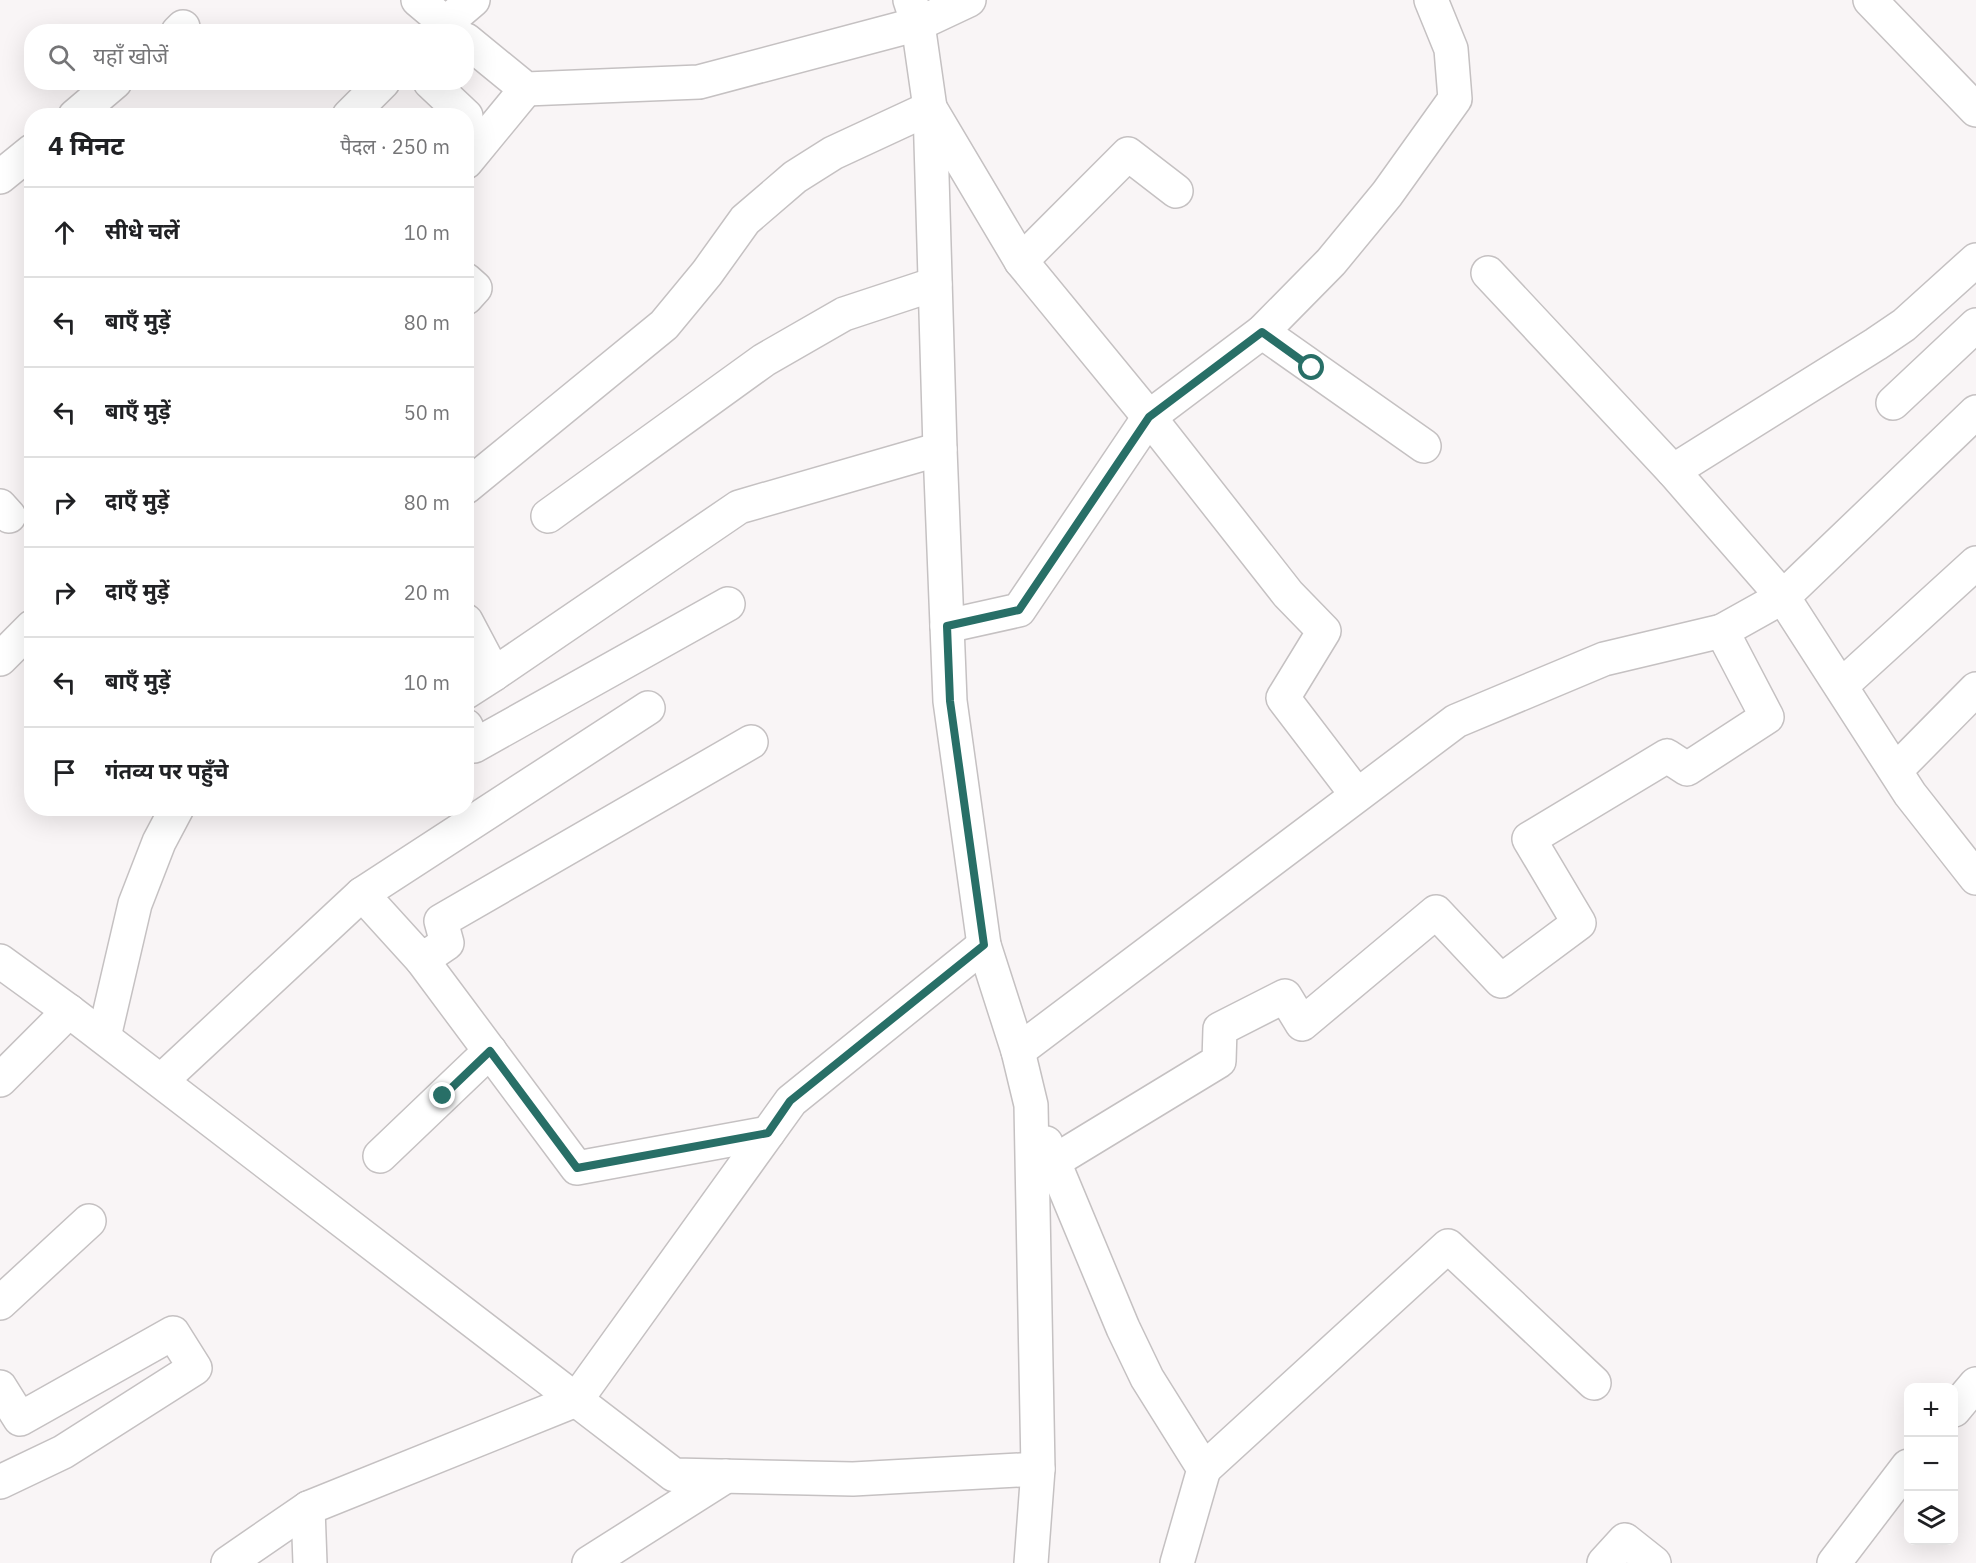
<!DOCTYPE html>
<html lang="hi">
<meta charset="utf-8">
<style>
:root{--surface:#fff;--page:#f2f2f2;--text:#202124;--muted:#757577;--line:#e0e0e0}
body{margin:0;font-family:"IBM Plex Sans","Noto Sans Devanagari",sans-serif;background:var(--page);color:var(--text)}
.controls{position:absolute;right:18px;bottom:18px;display:grid;overflow:hidden;border-radius:12px;box-shadow:0 6px 24px #0002}
.controls button{width:54px;height:54px;display:grid;place-items:center;padding:0;border:0;border-bottom:2px solid var(--line);background:var(--surface);color:var(--text);font:30px sans-serif}
.stop{position:absolute;width:18px;height:18px;margin:-14px;border:4px solid #286f67;border-radius:50%;background:#fff}
.stop.end{background:#286f67;border-color:#fff;box-shadow:0 2px 6px #0008}
.list{margin:0;padding:0;list-style:none}
h2{display:flex;justify-content:space-between;align-items:center;height:78px;margin:0;padding:0 24px;font-size:26px}
h2 small{font-size:20px;font-weight:400;color:var(--muted)}
.list li{display:grid;grid-template-columns:39px 1fr auto;gap:18px;align-items:center;box-sizing:border-box;height:90px;padding:0 24px;border-top:2px solid var(--line)}
.list b{display:block;font-size:22px;white-space:nowrap}
.list em{font-size:20px;font-style:normal;color:var(--muted)}
.icon{flex:none;width:33px;height:33px;fill:none;stroke:currentColor;stroke-width:2;stroke-linecap:round;stroke-linejoin:round}
.map{position:relative;flex:none;width:1976px;height:1563px;overflow:hidden}
.search{position:absolute;background:var(--surface);box-shadow:0 6px 24px #0002;left:24px;top:24px;width:450px;height:66px;display:flex;align-items:center;gap:15px;box-sizing:border-box;padding:0 21px;border-radius:24px;color:var(--muted);font-size:22px}
.panel{position:absolute;background:var(--surface);box-shadow:0 6px 24px #0002;left:24px;top:108px;width:450px;height:708px;border-radius:24px}
.map>svg:first-child{display:block}
.lines{fill:none;stroke-linecap:round;stroke-linejoin:round}
.minor-casing{stroke:#c5c1c2;stroke-width:36}
.minor{stroke:#fff;stroke-width:33}
.route{stroke:#286f67;stroke-width:8}
</style>
<div class="map">
<svg width="1976" height="1563" viewBox="0 0 1976 1563">
<rect width="100%" height="100%" fill="#f9f5f6"/>
<g class="lines">
<defs>
<g id="minor">
<path d="M418,0l38,32"/>
<path d="M910,0l8,24 12,84 10,341 10,252 34,244 34,106 13,54 7,364 -7,94"/>
<path d="M1870,0l106,110"/>
<path d="M446,23l27,-23"/>
<path d="M178,32l5,-5"/>
<path d="M466,40l60,49 173,-7 219,-58 51,-24"/>
<path d="M430,82l36,34"/>
<path d="M75,116l40,-34"/>
<path d="M349,116l34,-34"/>
<path d="M466,162l60,-73"/>
<path d="M0,177l32,-26"/>
<path d="M1021,261l107,-107 48,37"/>
<path d="M1488,273l185,198 110,126 127,197 66,84"/>
<path d="M466,280l9,8 -9,10"/>
<path d="M1262,332l162,114"/>
<path d="M1893,403l83,-78"/>
<path d="M1673,471l203,-127 28,-19 72,-65"/>
<path d="M466,487l198,-162 43,-52 38,-53 50,-43 38,-24 97,-45 91,153 128,156 139,177 36,37 -41,67 74,97"/>
<path d="M0,506l9,10"/>
<path d="M548,516l216,-156 80,-46 91,-30"/>
<path d="M466,621l28,53 -28,18"/>
<path d="M947,626l72,-16 130,-193 113,-85 69,-70 56,-68 68,-95 -4,-50 -20,-49"/>
<path d="M0,659l32,-32"/>
<path d="M494,674l245,-167 201,-58"/>
<path d="M1841,686l135,-123"/>
<path d="M466,726l8,20 254,-142"/>
<path d="M1896,770l80,-81"/>
<path d="M362,894l286,-186"/>
<path d="M422,960l155,208 191,-35"/>
<path d="M0,961l69,50 605,464 179,4 185,-10"/>
<path d="M104,1037l31,-133 24,-62 18,-34"/>
<path d="M1018,1051l438,-330 148,-62 118,-28"/>
<path d="M0,1080l69,-69"/>
<path d="M161,1081l201,-187 60,66 25,-17 -6,-22 310,-179"/>
<path d="M1046,1143l77,185 24,50 57,91 -27,94"/>
<path d="M380,1156l110,-105"/>
<path d="M1053,1162l166,-101 1,-32 65,-33 17,28 134,-112 65,69 78,-58 -50,-84 138,-83 20,13 80,-52 -45,-86 61,-34 193,-185"/>
<path d="M0,1303l89,-82"/>
<path d="M0,1387l20,32 153,-86 22,35 -132,84 -63,30"/>
<path d="M1954,1410l22,-26"/>
<path d="M1204,1469l244,-223 146,137"/>
<path d="M308,1508l2,55"/>
<path d="M228,1563l80,-55 268,-108 215,-299 193,-156"/>
<path d="M589,1563l137,-87"/>
<path d="M1604,1563l21,-23 29,23"/>
<path d="M1834,1563l74,-97"/>
</g>
</defs>
<use href="#minor" class="minor-casing"/>
<use href="#minor" class="minor"/>
</g>
<g class="lines">
<path class="route" d="M443,1096l47,-45 87,117 191,-35 22,-32 194,-156 -34,-244 -3,-75 72,-16 130,-193 113,-85 50,36"/>
</g>
</svg>
<div class="controls">
<button>+</button>
<button>−</button>
<button><svg class="icon" aria-label="layers" viewBox="0 0 24 24"><path d="M12 4l9 5-9 5-9-5zM3 14l9 5 9-5"/></svg></button>
</div>
<div class="stop" style="left:1312px;top:368px"></div>
<div class="stop end" style="left:443px;top:1096px"></div>
<div class="search"><svg class="icon" aria-label="search" viewBox="0 0 24 24"><circle cx="10" cy="10" r="6"/><path d="M15 15l6 6"/></svg>यहाँ खोजें</div>
<section class="panel">
<h2>4 मिनट<small>पैदल · 250 m</small></h2>
<ul class="list">
<li><svg class="icon" aria-label="ahead" viewBox="0 0 24 24"><path d="M12 20V5M6 11l6-6 6 6"/></svg><div><b>सीधे चलें</b></div><em>10 m</em></li>
<li><svg class="icon" aria-label="left" viewBox="0 0 24 24"><path d="M17 20v-9H6M10 6l-5 5 5 5"/></svg><div><b>बाएँ मुड़ें</b></div><em>80 m</em></li>
<li><svg class="icon" aria-label="left" viewBox="0 0 24 24"><path d="M17 20v-9H6M10 6l-5 5 5 5"/></svg><div><b>बाएँ मुड़ें</b></div><em>50 m</em></li>
<li><svg class="icon" aria-label="right" viewBox="0 0 24 24"><path d="M7 20v-9h11M14 6l5 5-5 5"/></svg><div><b>दाएँ मुड़ें</b></div><em>80 m</em></li>
<li><svg class="icon" aria-label="right" viewBox="0 0 24 24"><path d="M7 20v-9h11M14 6l5 5-5 5"/></svg><div><b>दाएँ मुड़ें</b></div><em>20 m</em></li>
<li><svg class="icon" aria-label="left" viewBox="0 0 24 24"><path d="M17 20v-9H6M10 6l-5 5 5 5"/></svg><div><b>बाएँ मुड़ें</b></div><em>10 m</em></li>
<li><svg class="icon" aria-label="arrive" viewBox="0 0 24 24"><path d="M6 21V4h12l-3 4 3 4H6"/></svg><div><b>गंतव्य पर पहुँचे</b></div></li>
</ul>
</section>
</div>
